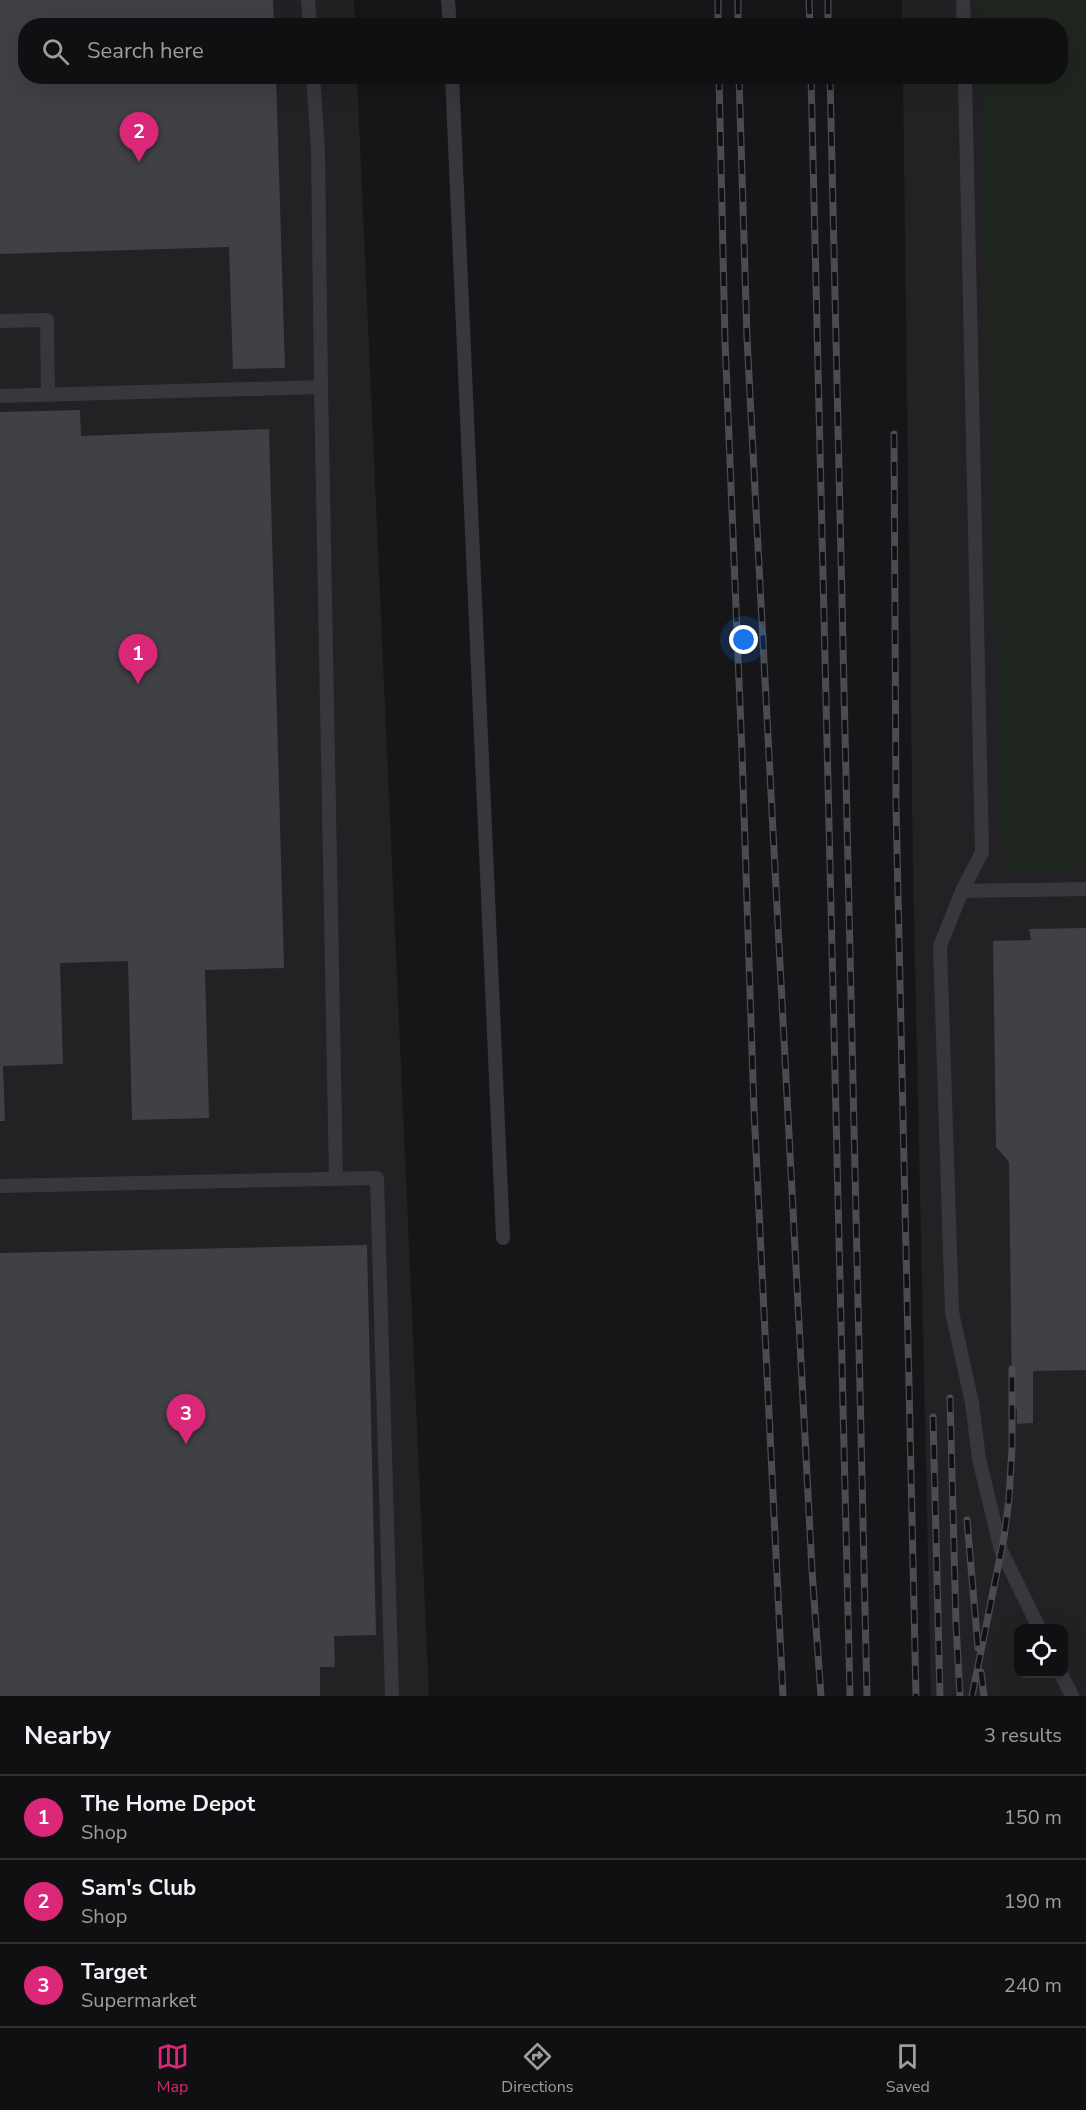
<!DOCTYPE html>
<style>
:root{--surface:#101012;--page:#1e1e20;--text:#f1f3f6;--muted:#9c9d9f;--line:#303032;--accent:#db2777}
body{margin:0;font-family:"Nunito Sans",sans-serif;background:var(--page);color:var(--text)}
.controls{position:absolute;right:18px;bottom:18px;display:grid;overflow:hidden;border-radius:12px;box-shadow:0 6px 24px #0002}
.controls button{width:54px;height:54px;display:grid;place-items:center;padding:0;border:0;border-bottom:2px solid var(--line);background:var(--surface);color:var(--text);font:30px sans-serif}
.you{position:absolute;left:744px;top:640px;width:21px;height:21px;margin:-15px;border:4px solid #fff;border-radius:50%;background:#1a73e8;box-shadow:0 0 0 9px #1a73e833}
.badge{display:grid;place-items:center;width:39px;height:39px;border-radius:50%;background:var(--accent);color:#fff;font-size:20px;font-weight:700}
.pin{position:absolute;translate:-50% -50px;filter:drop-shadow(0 2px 3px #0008)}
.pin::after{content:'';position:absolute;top:32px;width:21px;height:18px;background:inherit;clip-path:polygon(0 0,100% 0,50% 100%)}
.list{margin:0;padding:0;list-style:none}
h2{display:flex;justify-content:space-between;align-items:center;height:78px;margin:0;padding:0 24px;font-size:26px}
h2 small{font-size:20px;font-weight:400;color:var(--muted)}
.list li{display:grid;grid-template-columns:39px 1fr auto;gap:18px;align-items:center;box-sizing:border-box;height:84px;padding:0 24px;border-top:2px solid var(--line)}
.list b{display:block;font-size:22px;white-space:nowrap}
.list p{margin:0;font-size:20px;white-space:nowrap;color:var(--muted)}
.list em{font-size:20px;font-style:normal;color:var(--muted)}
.icon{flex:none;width:33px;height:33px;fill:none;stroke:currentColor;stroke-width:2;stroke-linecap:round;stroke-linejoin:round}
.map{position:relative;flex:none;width:1086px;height:1696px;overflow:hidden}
.search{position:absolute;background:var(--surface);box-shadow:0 6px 24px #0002;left:18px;right:18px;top:18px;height:66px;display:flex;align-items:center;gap:15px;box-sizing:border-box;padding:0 21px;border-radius:24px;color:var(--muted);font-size:22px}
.sheet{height:330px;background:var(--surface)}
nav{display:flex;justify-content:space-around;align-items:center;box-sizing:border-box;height:84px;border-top:2px solid var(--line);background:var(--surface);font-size:16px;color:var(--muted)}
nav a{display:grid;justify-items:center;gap:3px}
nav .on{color:var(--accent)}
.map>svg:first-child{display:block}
.built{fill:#222225;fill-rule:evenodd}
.green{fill:#1e261f}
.building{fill:#404145}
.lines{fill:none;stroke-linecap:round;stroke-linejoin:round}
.service{stroke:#37383d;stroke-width:14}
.rail-casing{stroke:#4a4c52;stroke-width:7}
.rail{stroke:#111113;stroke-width:4.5;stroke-dasharray:14;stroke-linecap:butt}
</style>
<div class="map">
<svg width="1086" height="1696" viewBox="0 0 1086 1696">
<rect width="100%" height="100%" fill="#161618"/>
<g class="built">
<path d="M0,0h354l1,25 -329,1v50l331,1 72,1619h-429z"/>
<path d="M902,0h184v1696h-155l-18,-823 -10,-796 157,-1v-50l-158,-1zM1018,1628h46v46h-46z"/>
</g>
<path class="green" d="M978,0h108v870l-83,2 -22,-795 79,-1v-50l-81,-1z"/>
<g class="building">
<path d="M0,0h273l1,26h-248v50h250l9,292 -52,1 -4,-122 -229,7z"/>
<path d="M80,410l1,26 188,-7 15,539 -79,2 4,148 -77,2 -4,-159 -68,2 3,101 -60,2 2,55h-5v-709z"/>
<path d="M1086,928v442l-53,1v52l-16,1v-15h-4l-1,-10 -3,-237 -13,-15 -3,-206 38,-1 -2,-11z"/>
<path d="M367,1245l9,390 -42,1 1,31h-15v29h-320v-443z"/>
</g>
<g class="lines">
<g class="service">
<path d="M308,0l2,26"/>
<path d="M448,0l2,26"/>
<path d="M963,0l1,26"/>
<path d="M452,76l51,1162"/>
<path d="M965,76l17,776 -20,39 -22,55 12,366 20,91 7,56 22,91 38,78"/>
<path d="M0,321l47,-1 1,75"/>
<path d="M321,387l15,792"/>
<path d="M0,396l321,-9 -3,-237 -5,-74"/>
<path d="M962,891l124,-2"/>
<path d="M0,1186l377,-8 15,518"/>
<path d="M1061,1674l11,22"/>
</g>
<defs>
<g id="rail">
<path d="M718,0v26"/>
<path d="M738,0v26"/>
<path d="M809,0l1,26"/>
<path d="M828,0v26"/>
<path d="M719,76l6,265 17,412 12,357 29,586"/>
<path d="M739,76l8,262 65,1232 9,126"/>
<path d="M811,76l39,1620"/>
<path d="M830,76l37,1620"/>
<path d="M894,434l2,371 20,891"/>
<path d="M950,1398l6,226 4,72"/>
<path d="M933,1417l7,279"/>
<path d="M967,1520l11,128"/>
<path d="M981,1672l3,24"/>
<path d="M972,1696l32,-159 5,-38 3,-51v-79"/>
</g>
</defs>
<use href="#rail" class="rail-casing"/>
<use href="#rail" class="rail"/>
</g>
</svg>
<div class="controls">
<button><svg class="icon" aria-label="locate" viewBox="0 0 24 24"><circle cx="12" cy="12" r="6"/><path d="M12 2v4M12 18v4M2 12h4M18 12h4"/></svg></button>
</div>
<div class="you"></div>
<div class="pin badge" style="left:138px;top:684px">1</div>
<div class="pin badge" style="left:139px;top:162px">2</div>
<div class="pin badge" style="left:186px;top:1444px">3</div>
<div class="search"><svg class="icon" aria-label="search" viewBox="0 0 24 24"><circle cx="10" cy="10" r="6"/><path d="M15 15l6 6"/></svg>Search here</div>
</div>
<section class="sheet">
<h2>Nearby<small>3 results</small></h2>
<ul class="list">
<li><span class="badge">1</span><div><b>The Home Depot</b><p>Shop</p></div><em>150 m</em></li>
<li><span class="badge">2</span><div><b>Sam's Club</b><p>Shop</p></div><em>190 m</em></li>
<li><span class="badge">3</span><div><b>Target</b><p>Supermarket</p></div><em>240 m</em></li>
</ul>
</section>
<nav>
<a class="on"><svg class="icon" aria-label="map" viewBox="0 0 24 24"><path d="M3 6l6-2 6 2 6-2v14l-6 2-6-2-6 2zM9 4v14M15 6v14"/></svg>Map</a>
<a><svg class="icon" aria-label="directions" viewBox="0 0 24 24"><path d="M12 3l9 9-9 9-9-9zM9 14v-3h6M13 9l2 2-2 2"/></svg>Directions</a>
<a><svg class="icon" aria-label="saved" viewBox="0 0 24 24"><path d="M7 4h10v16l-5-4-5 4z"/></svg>Saved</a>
</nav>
